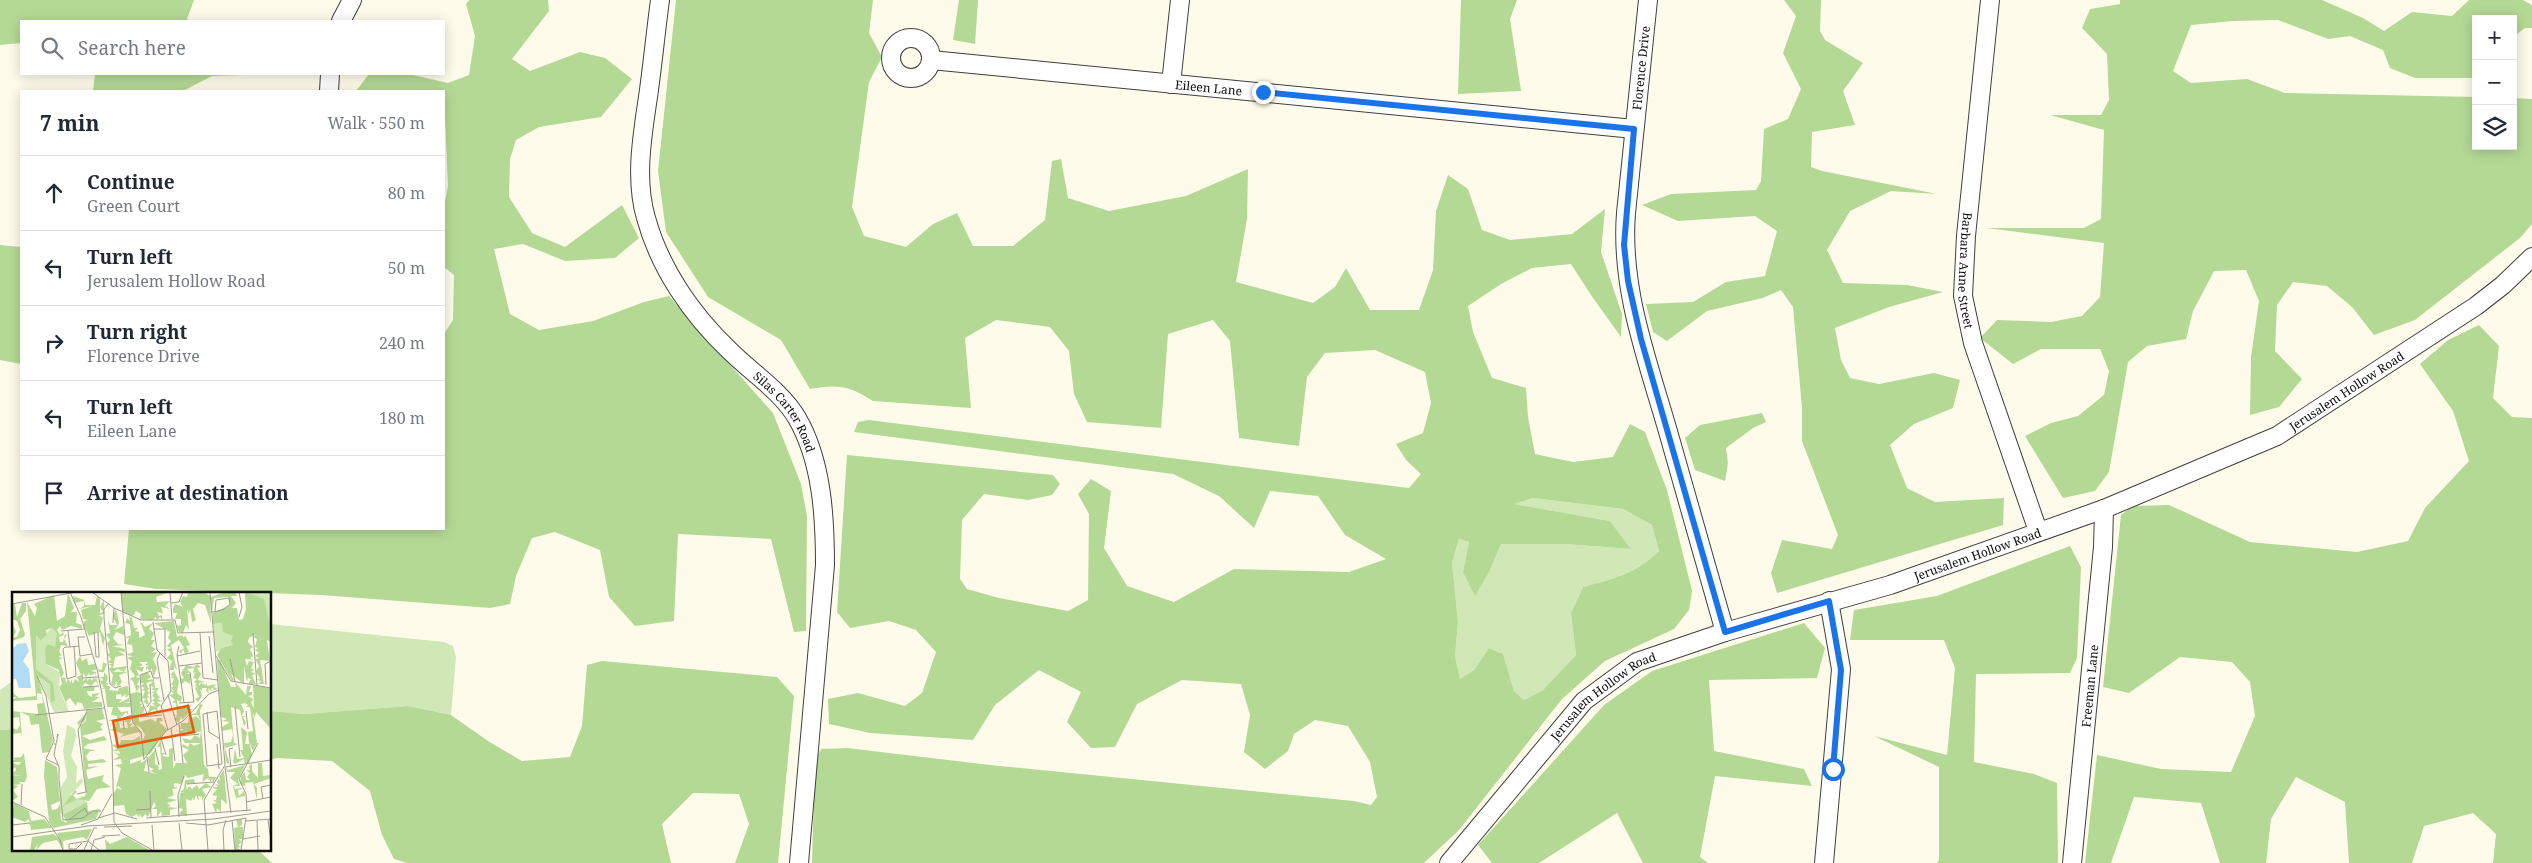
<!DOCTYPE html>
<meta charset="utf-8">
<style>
:root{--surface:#fff;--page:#f6f6f7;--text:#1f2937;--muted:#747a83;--line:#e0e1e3}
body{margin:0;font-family:"Noto Serif",serif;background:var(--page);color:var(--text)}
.controls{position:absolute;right:15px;top:15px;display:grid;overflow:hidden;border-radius:0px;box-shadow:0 2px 12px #0003}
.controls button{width:45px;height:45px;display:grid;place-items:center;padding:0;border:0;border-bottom:1px solid var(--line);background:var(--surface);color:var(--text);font:25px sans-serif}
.stop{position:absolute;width:15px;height:15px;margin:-11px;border:4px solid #1a73e8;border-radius:50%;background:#fff}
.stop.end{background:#1a73e8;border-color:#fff;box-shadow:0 1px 5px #0008}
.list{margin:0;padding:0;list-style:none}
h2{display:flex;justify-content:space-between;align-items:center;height:65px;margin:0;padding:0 20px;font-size:21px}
h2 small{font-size:16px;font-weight:400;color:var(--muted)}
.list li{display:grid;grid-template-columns:32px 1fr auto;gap:15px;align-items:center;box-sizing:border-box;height:75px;padding:0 20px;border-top:1px solid var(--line)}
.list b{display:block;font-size:19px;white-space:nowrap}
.list p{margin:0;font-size:16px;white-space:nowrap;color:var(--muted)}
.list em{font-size:16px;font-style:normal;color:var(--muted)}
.icon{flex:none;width:28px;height:28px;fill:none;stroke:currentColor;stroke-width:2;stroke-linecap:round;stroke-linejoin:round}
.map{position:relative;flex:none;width:2532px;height:863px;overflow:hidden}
.search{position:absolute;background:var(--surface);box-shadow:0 2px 12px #0003;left:20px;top:20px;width:425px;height:55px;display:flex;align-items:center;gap:12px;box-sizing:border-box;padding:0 18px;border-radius:0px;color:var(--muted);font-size:19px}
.panel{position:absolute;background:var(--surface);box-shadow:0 2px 12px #0003;left:20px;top:90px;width:425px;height:440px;border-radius:0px}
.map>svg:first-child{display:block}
.green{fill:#d0e8b6}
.forest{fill:#b4d995;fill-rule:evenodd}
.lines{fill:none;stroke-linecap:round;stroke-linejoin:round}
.minor-casing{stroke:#3f3f3f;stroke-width:20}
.minor{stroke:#fff;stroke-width:18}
.route{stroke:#1a73e8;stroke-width:6}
.labels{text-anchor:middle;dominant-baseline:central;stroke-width:5;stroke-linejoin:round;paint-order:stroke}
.street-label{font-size:12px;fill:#0c0c0c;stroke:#fff}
.inset-road{fill:none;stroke:#9e9b92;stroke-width:1}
.view{fill:#e8590c;fill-opacity:0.15;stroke:#e8590c;stroke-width:2.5}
.inset-edge{fill:none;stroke:#0c0c0c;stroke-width:2.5}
</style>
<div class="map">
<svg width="2532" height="863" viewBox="0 0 2532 863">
<rect width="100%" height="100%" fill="#fffbeb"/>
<g class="green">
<path d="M1533,498l90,11 29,16 7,26c-25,24 -44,27 -76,36l-12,26 5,42 -33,35 -19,10 -10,-9 -11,-37 -14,-6 -15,22 -14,9 -5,-23 3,-34 -6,-59 7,-24 10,3 -6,30 27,-2 11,-26h64l66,5 -21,-28 -97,-17z"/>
<path d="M270,624l174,18 9,4 3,11 -5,58 -42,-9 -105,8 -34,-3z"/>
<path d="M14,680v49l-14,1v-40z"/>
</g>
<g class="forest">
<path d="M0,0h194l-7,19 2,2h-168v22l-21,2z"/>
<path d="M469,0h79l1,11 -37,48 18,12 50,-19 25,6 27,21 -31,38 -62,10 -23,13 -6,19 -1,38 23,36 33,14 57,-42 17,33 -24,20 -50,3 -42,-17 -29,5 16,65 29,16 54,-9 51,-19 25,-6 104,117 28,71 6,32 -1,115 -12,1 -23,-93 -93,-5 -4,87 -39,5 -26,-29 -9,-47 -45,-18 -23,6 -16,38 -6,28 -20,4 -169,-13 -165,-6 -32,-5 5,-55h315v-195l9,-14 1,-45 -10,-8v-60l4,-21 -4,-95h-88l13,-17h39l40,9 21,-8 6,-39 -9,-32z"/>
<path d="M676,0h197l-4,33 13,24 -13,25 -17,125 12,29 42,11 27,-23 24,-11 16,33h40l32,-26 7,-59 9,-2 7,39 41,13 77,-15 62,-27 -1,50 -11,63 77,21 22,-16 11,-19 24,42h49l14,-40 3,-59 12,-36 20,14 14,41 28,10 62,-6 33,-25 -4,43 21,62 -1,23 -30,-42 -20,-31 -39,4 -31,16 -33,22 5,26 19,46 34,10 2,29 7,37 38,8 40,-5 17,-33 15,8 22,58 25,101 -3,19 -15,19 -69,32 -43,38 -103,131 -35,33h-612l3,-103 6,-11 26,-1 143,17 364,36 17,4 6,-8 -7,-35 -22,-36 -33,-6 -21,14 -6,17 -23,18 -21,-17 6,-37 -9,-31 -59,-4 -45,24 -22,43 -24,1 -24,-26 14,-30 -42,-22 -44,35 -22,35 -103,-7 -41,-9 -1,-25 30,-6 47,13 17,-13 14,-41 -20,-22 -27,-9 -39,7 -13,-16 10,-157 206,20 7,9 -8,11 -24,5 -44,-6 -22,26 -2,59 7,10 32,9 69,13 20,-11 1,-86 -11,-20 13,-15 20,12 -7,57 23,38 47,16 60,-33 115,3 37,-13 -41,-24 -27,-39 -48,-5 -16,37 -35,-32 -46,-22 -319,-42 4,-10 11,-2 540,68 12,-14 -15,-14 -10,-16 27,-11 8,-30 -6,-31 -50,-22 -50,3 -18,24 -8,69 -60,-8 -9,-97 -17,-21 -45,14 -7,94 -74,-6 -13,-28 -5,-43 -19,-24 -54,-7 -31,18 6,70 -98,-7c-24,-15 -35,-17 -63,-12l-29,-49 -73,-43 -42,-65 -8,-61zM1533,498l90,11 29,16 7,26c-25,24 -44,27 -76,36l-12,26 5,42 -33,35 -19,10 -10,-9 -11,-37 -14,-6 -15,22 -14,9 -5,-23 3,-34 -6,-59 7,-24 10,3 -6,30 12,24 15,-26 11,-26h64l66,5 -21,-28 -96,-17z"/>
<path d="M959,0h19l-3,44 -22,-4z"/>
<path d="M1461,0h56l-7,19 11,72 -63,3z"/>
<path d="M1784,0h37l-1,31 5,9 38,23 -20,28 12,34 -43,7 -1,35 11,4 115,23 -46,-3 -41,20 -23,39 16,33 64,2 36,7 -54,15 -54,21 6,32 9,18 29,6 55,-11 26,7 -7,28 -39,16 -24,21 17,43 28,14 69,-4 -1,27 -226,68 -6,-20 11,-33 50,9 6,-14 -36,-94v-33l-9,-101 -12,-17 -18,8 -56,13 -40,30 -14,-9 -7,-28 47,-2 33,-20 39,-6 12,-45 -22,-15 -77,5 -36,-16 29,-11 85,-4 5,-9 3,-52 24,-10 13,-30 -18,-36 13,-37z"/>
<path d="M2120,0h202l41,18 21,13 28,-19 40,4 17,-16h54l9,5v23h-7l-12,9v-18h-37v59h-61l-25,-10 -7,-18 -33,-14 -22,3 -50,-19 -45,1 -42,4 -18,46 18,12 56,-4 38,14 191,4v49h37v-48l19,1v125l-12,14 -105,82 -41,15 -22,-28 -25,-21 -34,-4 -16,23 -2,46 27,28 -23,28 -29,8 1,-58 8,-56 -13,-31 -32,1 -21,40 -7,28 -39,7 -19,16 -19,110 -14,19 -32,7 -38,-62 26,-13 27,-7 26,-21 5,-24 -9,-22h-59l-28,15 -33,-26 17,-18 54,2 31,-6 18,-19 4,-54 -118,-15h98l17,-9 3,-89 -54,-15h51l8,-15 -2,-46 -25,-26 8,-19 30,-5z"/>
<path d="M95,74h174l-57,2 -29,15h-90z"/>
<path d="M0,245l21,2v117l-21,-4z"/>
<path d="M2479,325l20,21 -6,52 19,19 20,1v445h-39l3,-29 -23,-21 -49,13 -12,37h-63l-4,-61 -49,-25 -25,42 -5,44h-46l-19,-60 -67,-6 -23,66h-26l12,-108 64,14 70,3 24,-56 -5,-34 -18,-20 -52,-5 -51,36 -26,-6 18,-172 12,-9 36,-1 81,37 107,10 51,-11 17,-33 44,-47 -16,-50 -33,-47 28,-24z"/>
<path d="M1762,413l4,9 -13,6 -27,20 2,15 -3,18 -30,-11 -10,-32 15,-13z"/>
<path d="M2070,546l11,21 -4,91 -7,15 -94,1 -2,88 60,12 23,9 1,80h-121l2,-3v-93l-65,-31 73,19 8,-87 -11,-28h-94l4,-30 83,-14z"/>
<path d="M1804,623l21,25 -8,30 -108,2 5,71 90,18 8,17 -97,-10 -15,81 8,6h-65l-26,-50 -78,50h-47l-14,-18 126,-140 48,-34z"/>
<path d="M602,661l175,16 17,19 -16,167h-43l14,-39 -10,-30 -46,-1 -31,31 9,39h-264l-13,-4 -12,-24 -12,-44 -38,-30 -55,-3 -7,2v-49l34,3 105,-8 42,9 37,26 34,20 48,-4 12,-31 5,-61z"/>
<path d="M14,729v120h243l15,14h-272v-133z"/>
</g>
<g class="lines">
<defs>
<g id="minor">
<path id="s1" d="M660,0c-4,30 -7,60 -11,90 -6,42 -15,87 -3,128 14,51 46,97 84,133 21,21 52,41 67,67 25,43 28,99 28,147l-26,298"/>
<path d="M1648,0l-22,213c-6,77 22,148 43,222 19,65 37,131 56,197"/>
<path id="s2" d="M1990,0l-24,236 -3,60 10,47 65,188"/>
<path d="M341,21l11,-21"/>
<circle cx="911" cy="58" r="20"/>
<path id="s3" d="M931,60l703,69"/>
<path d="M1171,84l9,-84"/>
<path d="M329,91l1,-17"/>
<path id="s4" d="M1449,863l135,-162 53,-39 88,-30 165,-47 214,-76 123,-52 50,-21 199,-130 27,-21 29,-28"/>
<path d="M1824,863l17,-194 -12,-68"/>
<path id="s5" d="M2072,863l31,-316 1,-38"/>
</g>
</defs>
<use href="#minor" class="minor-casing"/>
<use href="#minor" class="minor"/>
</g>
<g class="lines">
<path class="route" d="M1263,92l371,37 -10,116 4,36 13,58 84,293 104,-31 12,69 -8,99"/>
</g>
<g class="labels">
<g class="street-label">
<text transform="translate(1641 68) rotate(-84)">Florence Drive</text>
<text stroke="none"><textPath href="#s3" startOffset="279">Eileen Lane</textPath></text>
<text stroke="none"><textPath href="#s2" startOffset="272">Barbara Anne Street</textPath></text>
<text stroke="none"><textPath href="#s4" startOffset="1039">Jerusalem Hollow Road</textPath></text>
<text stroke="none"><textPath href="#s1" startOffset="462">Silas Carter Road</textPath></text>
<text stroke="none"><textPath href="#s4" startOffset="634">Jerusalem Hollow Road</textPath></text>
<text stroke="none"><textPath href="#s5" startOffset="178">Freeman Lane</textPath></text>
<text stroke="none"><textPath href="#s4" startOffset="229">Jerusalem Hollow Road</textPath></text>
</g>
</g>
<g transform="translate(12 592)">
<rect width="259" height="259" fill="#fffbeb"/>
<path d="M236,0h23v43zM212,31l11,12 -1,19 -18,-3 -3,-27zM40,35l6,5 -3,16h-4l-1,-4 -4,4 1,17 13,7 -1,16 10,24h-15l-18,-40 -2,-36 8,3zM55,133l8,4 1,8 -5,19 6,11 -1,16 6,-5 1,4 -12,12v7l10,-3 6,4 -23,14 -4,-4v-13l1,-12 6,-10 -4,-26z" fill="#d0e8b6"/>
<path d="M109,0h49l-14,5 1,5 13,-1 -5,5 6,3 -10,-2 2,6 -6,-1 2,4 3,-1v5l-2,-3 -3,3 -1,-3 -4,3 -12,-1 1,-5 -5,-3 -3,5 -10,-4zM176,0h16l6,4 1,27 -6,-18 -7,-2 -5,6 3,11 -4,2 -2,-13 -1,5 -2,-5 2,21 -3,-5 -3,8 -4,-1 -2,-6 4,-1v-6h-6l2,-6h-4v-5l2,-4 8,3 -3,-5 3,-6 4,1zM213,0h10l2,4h-6l5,7 -4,5h5l2,12 4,-1 3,-10 -1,-17 19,7 7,31v12l-4,-2 3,21 -10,-1 4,24h-6l3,-3 -4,-1 3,-2 -4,-6 3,-6 -4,-7 4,-1 -4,-2 4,-3 -4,-3 3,-2 -3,-1 2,-8 -4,-2 3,-3 -7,4 -1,4 5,5 -3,2 3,7 -3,2 4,2 -9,-1 2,7 2,-5 5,1 -3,6 3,2 -3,2 4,1 -3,3 4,8h-8l3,-5 -3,-1 -1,4 -3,-16v18l-13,-10 3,6 -2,1 -15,-26 5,-7 11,-3 -2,-4 2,-5 -10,-4 -1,-9 -9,1v-11l17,-8 -2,-8 -14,1 -2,13 -1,-14zM56,1l6,15 -3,4h6l-1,11 6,2v4l-11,-3 -9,4 -2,-4 -3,4 3,5 3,-3 1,3 -5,2 1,5h3l2,-8 2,1 -3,4 4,7 -7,-1 -2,7 3,3 -4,2 5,1 -4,2 5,13 -3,5 4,-1 1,6 2,-4 3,4v-4l2,5 2,-5 4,3 -2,-5 4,-2 -5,-12 4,-7 2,5 5,-3 1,7 7,-1 2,5 -6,2 5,1v4l-1,-3 -5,3 -1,-3 -3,4 -3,-4v8l4,-3v3l3,-3 2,3 1,-3 4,1 1,6 -2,-4 -5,5 -6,-3 -3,4h13l-1,4h-7l1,4 4,2v-3l8,-1 -5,4h5l-8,5h10v5l-18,2 -2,-6 -5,-1 -1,4 -6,-8 -4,3 3,9 -10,-23 3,-3 -3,-14 -13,-6 -1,-16 3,-4 7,3 2,-14 -5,-5 -6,2 1,5 -6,5 -5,-4v33l17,14 2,18 -4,1 -1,-18 -12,-8 15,64 -4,12 -7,1 -3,-29 -8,1 -2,-9 -9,-4 2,26 -1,-5 -9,1v-6l5,2 3,-5 -1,-8 -7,1v-7l26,3 -1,-10 6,-1 -1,-9 -5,-1v7l-25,1 4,-4h-4v-5l7,6 17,-2 -9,-94 8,14 2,-8 -3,-4 20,-9 3,26 8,-5zM61,4l11,4 1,5h10l2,-9 3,2v15l3,-1 -3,-5 4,-7v14l-5,1 4,3 -3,11 5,9 -2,8 -3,-14 -11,4 -5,-10v-5l4,-1 -5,-1 -2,-9 11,-4 -13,3 5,-3v-5l-10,2zM10,11h4v8l-6,8 5,15 -1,3 -12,4v-18l4,9 -3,5h4l3,-7 -3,-9 -5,-2v-14l3,-1 2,13zM104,17l3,14 -2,4 -3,3 9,-4 1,9 -8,-3 -3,6 5,6 6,1 -12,1 13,3v3l-7,-1 7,4 -10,2 -2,11 14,-2 -3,6 -6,-3 -5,3h15l-9,3 3,7 -4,5 -2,-6 -1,5 -4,-2 2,-9 -4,-6 3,-3 -3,-1 3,-2h-4l3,-4 -4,-5 3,-1 -3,-10 3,-3 -4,-6 4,-1 -2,-12 2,4h7l-4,-8zM117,24l3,2 2,10h4l-3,3 4,1v6l6,-3 -5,-14 5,6 8,-4 -4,6 5,4 -3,7h4l-4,6 5,3 -5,4 6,-1 -4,7 4,9 -4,10 -1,-10 -2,3 -3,-3 -1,3v-4l3,-1 -4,-1 3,-3h-9l4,3 -4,2h5l-2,5 -6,-3 3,6 -3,2 4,1 -3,7 3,1 -3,6 4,1 1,8 -3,2 3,1 -2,3 4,-1v8l-1,-4 -1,6 -3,-3v9l12,-3 5,3 1,-4h5l1,3 -4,1 8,7 -17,25 -20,6v4l11,-4v3l6,-4 -3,12 13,3 -7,-3 4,-2 -5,-2 -1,-9 7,-8v14l4,2 -1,4 4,-1 -2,-22h-3l4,-8 1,14h3l-3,3 7,1v-8l4,-1v21l3,-6h11l-4,-8 6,-5 -7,-3 1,-3 5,3 2,-4 4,3 7,-3h-16l-3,-5 9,2 4,-5 5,3 1,-7 -8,3 -2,-3 -1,3 -4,-3 -5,4 -1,-4 4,-2h-4l1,-6h7l1,-7 1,3 6,-3 4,4 -2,-5h-8l6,-2 4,-9 3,1 -3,5 4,55 4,4 1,8h8l-4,5 -1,-4 -1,4 -3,-4 -6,4 2,-8 -16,4 -3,-3 -4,9 -7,-1v4l5,1 -7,1 2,6 -7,3 10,2 -10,3 4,3 -4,1 11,1 -8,2v5l-8,1 -1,-5 -4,6v-8h-5l4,-3 -2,-4 -6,15 -3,-3 -3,4 -2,-4 -1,4 -2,-4 -5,3 -6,-3 -2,-9 -10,1 -1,-12 4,-6 5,2 -3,-4 -3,1 5,-19 -6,-3 7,-1 -1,-5 -8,1 6,-4 -5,-4 6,2 -1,-3h-7l5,-2 -5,-4 8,-1 1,-4h12l7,-4 1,8 4,-9 -4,-7 -7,-4 -5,-29 -4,3 1,-4 -4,3 -1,-3 -5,1v4h6l-3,4 10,-5 1,4 -6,1h6v4h-13l4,5 7,-1v4l-2,-3 -4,5 -4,-2 4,3 -3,1 3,2 -3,1 1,6h8l-1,-6h-3l5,-6 3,3 -3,5 4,-1 -3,4 5,-1 5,5v4l-1,-3 -19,5 4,-3 -14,-4 6,-3v-4l-8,-3 9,-1v-3l-6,-1 2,-8h-6l-2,-18 -5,-1h4l-4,-7 4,-1 -5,-3h5v-5h-5l-1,-3 4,1 1,-8 4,2 -3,8 4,5 -2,6h3l-3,2 5,2 -2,3 9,1 1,-3 9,-2 1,8 8,-2 -4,-11 -3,-2 5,-3 -5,-7 2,-8 -5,-3 6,-2 -7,-1 7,-3 -1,-7 -5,-1 2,-6h-4l6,-3 -1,-11 -5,-1 2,-5 3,3zM162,29l3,16 5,-2 2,3 1,-3 5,10 -4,1 3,6 -4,2 -2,-5 -2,5 -2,-3 5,-3 -5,-8 -8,5 6,26 -3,-5v4h-5l3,-9 -5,-3 4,-5 -4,-4 4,-1 -4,-2 4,-5 -3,-3 2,-6 -16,-9zM205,68h3l11,27h5l-1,-5 11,13 1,-9h4l-2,6h3v3l-4,1 5,3 -2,4 3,5 -1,-23 18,3v41l-15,-17 -1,6 -2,-5 4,30 -4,8 -4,-10 3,13 -3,9 -4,1 -1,-5 -9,5 -2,-2 2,-13 2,10 7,-1 -4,-8h3l-2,-23 6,5 -2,12h4l-1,-12 5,-1 -3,-24h-4l2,-2 -3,-2 -4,1 3,7 -2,5h4l-3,1 3,6 -2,3 -4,-16 -9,-3 3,36 4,1 -13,4 5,17 -4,-3 -2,-19 7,-1 2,-7 -1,-6 -10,2v-4l8,-5 -8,-1 5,-2 -6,-2zM185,72l4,3 -4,1 4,6 -3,6 7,2 -6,1v3l2,-3 5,2v-3l1,4 9,-2 -2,3 4,2 -4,1 -2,-3 -1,4 -3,-3 1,5 -3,-2 -3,7 4,-10h-5v3l-2,-2 2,7 -4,6 -3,-3 4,-2 -4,-9 2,-2 -3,-1 3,-1 -3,-2 3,-3 -4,-1 3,-7 -3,3 1,-6 -7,1 3,3 -4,2h5l-1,10 -5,-3 -4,4 -1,-6 4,-1 -3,-5 5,-8 8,2zM162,79l5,10 -2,12 5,4 -1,5 -4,-2 1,6 6,2 4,-5 3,3 -3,3h4l-10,11 -1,-4 -2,7 -5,-4 3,-3h-4l4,-1 -1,-12 -4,-1 3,-2 -6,-5 5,-1 -3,-3h3l-3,-3 3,-3h-3l3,-6 -4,-2 4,-1 -4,-1zM135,80l4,5 -4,3 7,-1 1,9h4l-3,4 4,6 -3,1 6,2 -6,1 4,3 -4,3 2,7 -4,-6 -7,4 2,-8 6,2 -4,-4h3l-3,-3 3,-2 -3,-2 2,-3h-3l4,-2 -4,-2 3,-1 -4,-3 3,-4 -7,2 3,6 -2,2 3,1 -3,4 3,1 -3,1 2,7 -6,-3 3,-3 -4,-1 3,-7 -3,-1 3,-2 -4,-2 3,-3h-3v-8zM90,117l3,10 -9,2 7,3 -3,3 3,3 -21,6 8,4 14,-4 3,4 -19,4 -5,4 14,3h-7l-4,5 2,5 15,-2 4,3 -19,2v3l11,-1 -13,4 2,9 16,-4 -2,6 9,6 -14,2 -8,12 -11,-2 -15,7 12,-16 2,2 -4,3 3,4 9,-3 1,-3 -6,-68 5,-3 2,-8 -3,8 -4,1 -1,3 -2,-3 12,-13zM12,161l3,24 -2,5h-6l2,2 -8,1 5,1 -5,4 5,7 -5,3 -1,-4v-21l10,1 -10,-2 4,-4 -1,-3 -3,3v-7l7,2 2,-3h-9l3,-3 -3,-1 9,-1zM33,168l12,7 3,34 -9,4 1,5 5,-1 3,-5 1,16 6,3 -4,-8 24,-13 1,9 12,-2 -4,10 -43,9 -4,-7 -5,-45zM246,171h4l1,13 7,-1 1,3 -17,6 3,4v12l-4,-18 -8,1 1,9 -1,-6 -5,-2 1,-8 4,-4 1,8h4l-3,-3 3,-4 -4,-3h4l-1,-4 3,-2v7l6,7zM233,173l-7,15 2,6h-6l1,3 6,-1 1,1 -4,1 1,6 5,-5 1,5 -9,2 -3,-12 5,-2 -8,-6 5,-6h-8l-1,-5 2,3zM212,178l3,34 -6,-5v13l-4,-4 -1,5 -4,-9 5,-1 -4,-3h3l1,-4 -5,-1 5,-6 -4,-1v-1h5l-3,-3 4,1 -2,-3 2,-3 2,2 -2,-4zM173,188l9,-1 1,4 -9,1 1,6 2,-4 3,3 5,-4 2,4 7,-6 5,4 -9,2 4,6 -4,5v-3l-4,-1 1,4h-1l-2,-5 -2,6 -1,-4 -2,4 -5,-2 1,17 -8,-2 4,-5 -4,-1 1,-15h4l-4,-1 4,-3zM2,211l15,8 2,10 13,-2 8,9 -21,2 -2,-11 -4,3 -13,-5zM230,227v6l-3,2h4v12h-4l3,3 -4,3 3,2 -4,1 4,2h-6l-1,-22 4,-1 -2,-7zM80,237l-5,11 -4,-3 -20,4 1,9 -7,-17zM42,242l6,6 3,10 -6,-10 -14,3 -7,7 2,-6 -4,6h-4l2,-13zM115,245l22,13h-43l-1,-11 5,5z" fill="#b4d995"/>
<path d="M14,51l3,8 -6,10 6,8 2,19h-12l-3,-9h-4v-29l5,-6z" fill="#b1dcf6"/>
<path class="inset-road" d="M58,0l11,25 16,52 15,76 2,77 8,11 30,17M80,0l22,16 27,12h34l3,13 35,-1M109,0l10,114 2,17 8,9 3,28M158,0l2,27M227,0l3,15 -3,10M97,11l-5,6v9l6,66 5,4 6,-2M159,11l8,-1 4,-10M0,12l64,-12M200,20l6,-1 6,-2 6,-5 -1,-6 -13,2 -1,12M141,30l4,28 11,11 3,30 -10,15 7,24M101,31l1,-15M142,37h11v28M49,39l23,-2M56,39l2,16M82,40l2,25h3l-1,-25M188,41l3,45 15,2M241,41l4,52M197,44l4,37M73,45h-7l2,19 12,-2M62,54l2,30 -9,3 -4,-30 2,-2h5l9,-1M167,54l-2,9 7,48M148,61l-3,7 7,41M165,64l23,-5M204,64l15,25 40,7M218,67l5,22M167,74l23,-3M178,80l4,30M25,84l9,20 8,45 -8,18 12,6M70,86l16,-1M254,93l-1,-21 6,-3M71,95l16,-1M156,103l9,30M167,111l15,-1M135,115l4,-5 -1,-18M223,115l5,50M205,119l5,53 -15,2 -4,-52zM234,119l2,18M195,120l2,20 11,7M23,123l69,-7M136,124l-6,-14 -2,-27 11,-4 2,7h6M128,125l22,-2M167,132l4,39M159,136l4,33M112,137l-1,-11 9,-3M168,144l19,-2M149,146l5,17M42,152h2l2,-9v-1l-1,3M44,152l-2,11 5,12v12M205,152l2,25M143,156l4,17M135,165l2,16M132,167l22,-28 17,-10 26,-27 10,-4M213,175l6,46M213,175l46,-7M219,175l-2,-18 4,-1M47,187l4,41 20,-2 10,-7h8M175,192l27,-2M138,199l1,27M65,202l9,-2 -8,-62 10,-21M251,207l-2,-12 10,-2M0,210l33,15 15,23 3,10M234,210l25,-5M9,213l1,-21M124,218l15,-1M235,219l-1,-17 -7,-15 19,-36M167,225l-1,-22 6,-19M86,226l17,-5 22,6M134,226l105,-8M58,227l15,-11 3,7M86,227l14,-25M220,228l3,30M256,228l3,21M234,229l25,-2M245,229l1,29M167,231l3,27M174,231l22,2 38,-7 -5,32M0,233l18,-2M69,233l17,-6M140,233l2,25M92,235l28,-1M90,244l18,-1M0,245l76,-11 125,-7 58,-8M231,247l17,-3M70,251l-6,6h-7v-5l19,-3 11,9M72,258l10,-22h3M79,258l3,-10 11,-3M196,258l-4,-50 21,-35 -15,-173M212,258l-1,-20 3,-10"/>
<path class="view" d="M176,114l6,26 -76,15 -5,-26z"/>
<rect width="259" height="259" class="inset-edge"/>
</g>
</svg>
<div class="controls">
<button>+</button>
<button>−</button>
<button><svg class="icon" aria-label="layers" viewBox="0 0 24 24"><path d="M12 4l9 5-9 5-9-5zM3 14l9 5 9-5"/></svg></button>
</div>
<div class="stop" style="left:1833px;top:769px"></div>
<div class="stop end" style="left:1263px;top:92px"></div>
<div class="search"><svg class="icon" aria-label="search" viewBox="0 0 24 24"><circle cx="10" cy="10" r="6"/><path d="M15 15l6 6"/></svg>Search here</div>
<section class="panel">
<h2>7 min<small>Walk · 550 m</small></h2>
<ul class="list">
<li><svg class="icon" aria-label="ahead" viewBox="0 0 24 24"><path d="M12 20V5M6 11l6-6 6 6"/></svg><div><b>Continue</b><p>Green Court</p></div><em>80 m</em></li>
<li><svg class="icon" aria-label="left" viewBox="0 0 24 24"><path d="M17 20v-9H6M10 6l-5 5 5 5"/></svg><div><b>Turn left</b><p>Jerusalem Hollow Road</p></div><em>50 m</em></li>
<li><svg class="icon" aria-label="right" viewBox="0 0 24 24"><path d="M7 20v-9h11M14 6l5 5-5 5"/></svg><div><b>Turn right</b><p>Florence Drive</p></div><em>240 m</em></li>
<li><svg class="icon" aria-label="left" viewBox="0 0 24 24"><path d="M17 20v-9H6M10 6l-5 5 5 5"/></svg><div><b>Turn left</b><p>Eileen Lane</p></div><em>180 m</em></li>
<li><svg class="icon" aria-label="arrive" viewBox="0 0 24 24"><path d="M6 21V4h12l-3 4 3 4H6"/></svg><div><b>Arrive at destination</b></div></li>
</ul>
</section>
</div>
